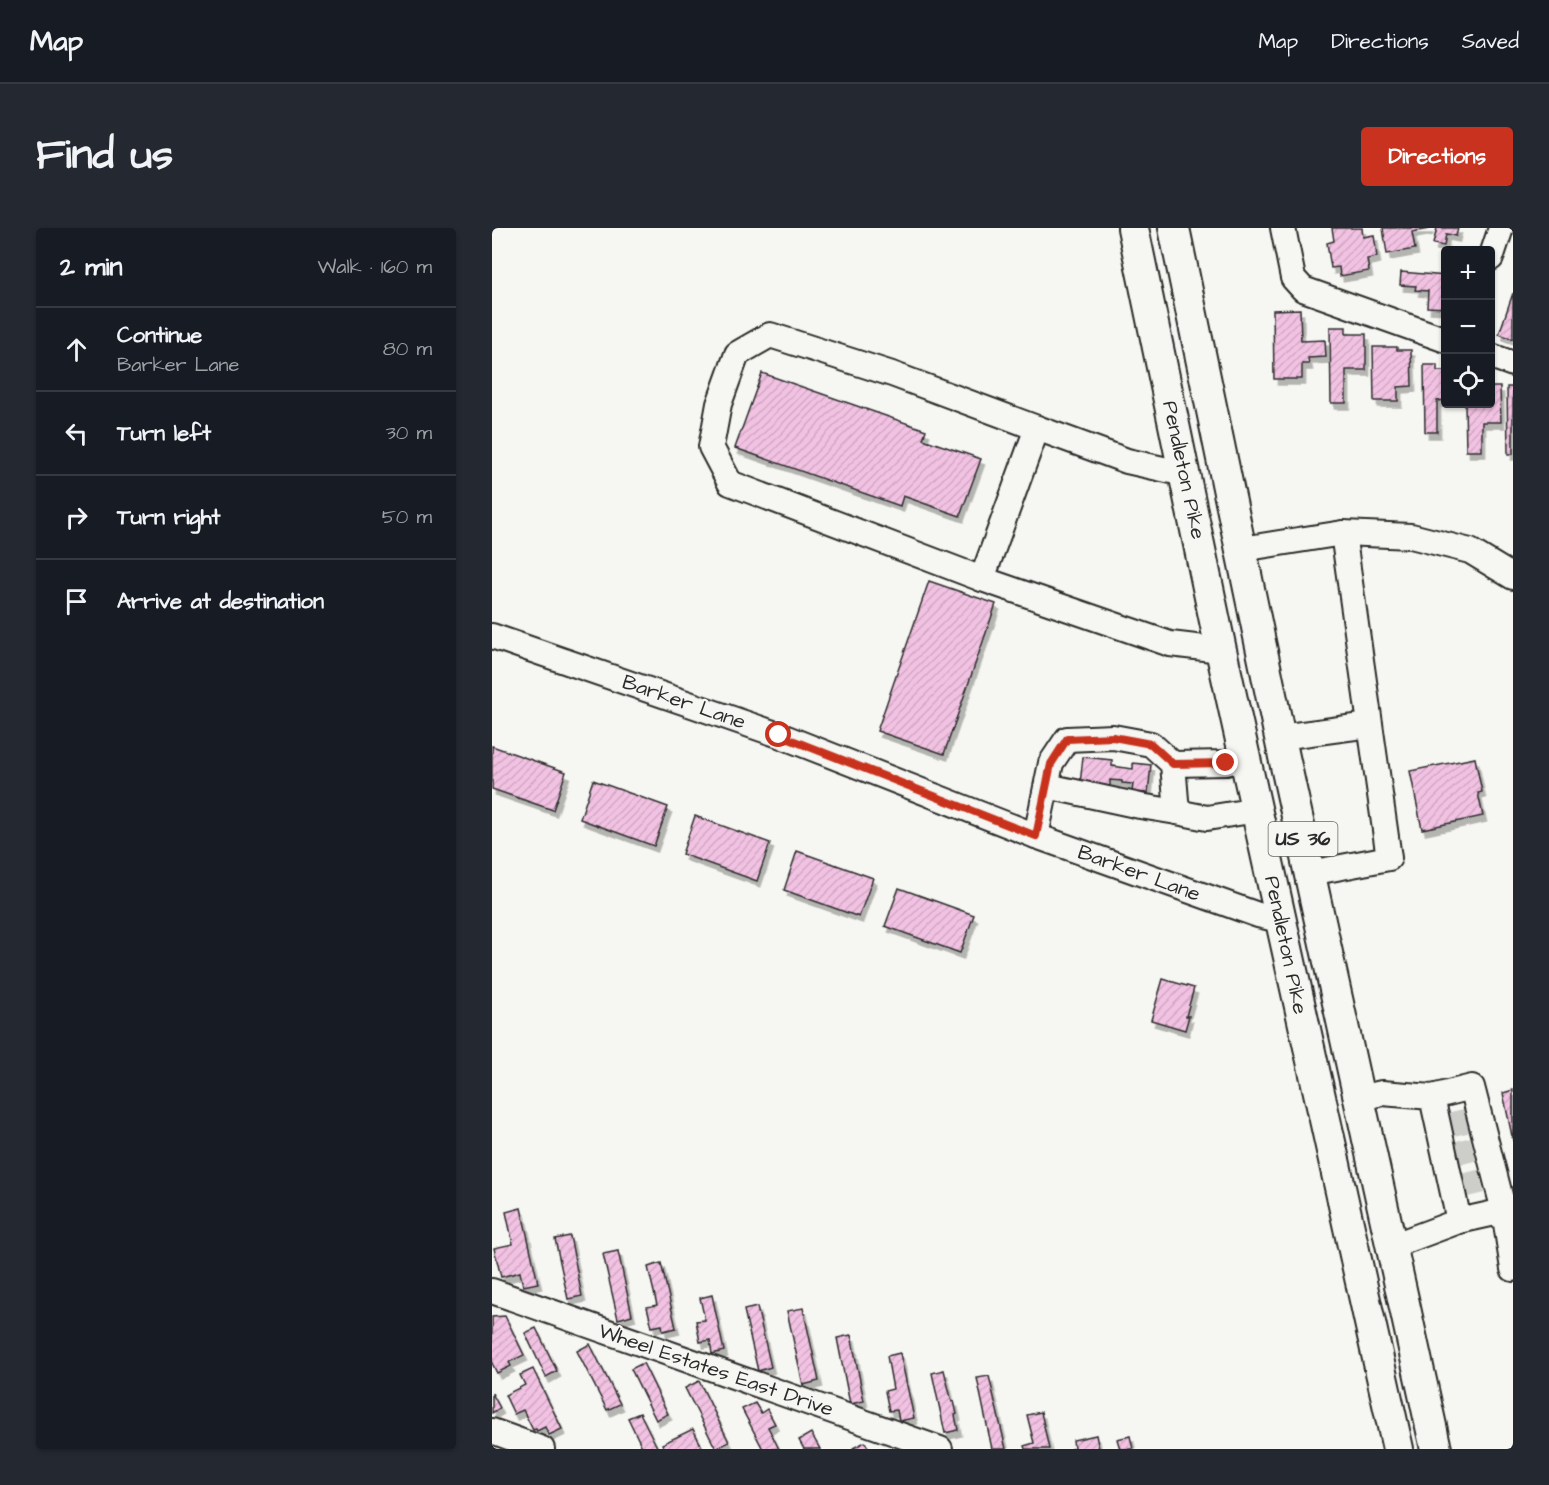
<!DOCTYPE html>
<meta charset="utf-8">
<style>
:root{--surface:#171b24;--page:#242831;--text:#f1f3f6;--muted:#9ea1a6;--line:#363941;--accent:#c8321e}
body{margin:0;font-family:"Architects Daughter",sans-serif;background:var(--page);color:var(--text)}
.controls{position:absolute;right:18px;top:18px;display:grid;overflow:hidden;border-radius:6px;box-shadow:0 2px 4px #0004}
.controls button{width:54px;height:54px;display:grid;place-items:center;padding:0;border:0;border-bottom:2px solid var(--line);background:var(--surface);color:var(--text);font:30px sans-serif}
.stop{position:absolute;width:18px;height:18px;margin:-14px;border:4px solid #c8321e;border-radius:50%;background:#fff}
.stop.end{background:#c8321e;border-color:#fff;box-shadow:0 2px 6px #0008}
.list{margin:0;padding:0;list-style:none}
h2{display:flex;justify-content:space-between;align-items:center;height:78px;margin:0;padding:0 24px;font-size:26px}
h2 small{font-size:20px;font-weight:400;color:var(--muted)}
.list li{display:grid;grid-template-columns:39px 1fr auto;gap:18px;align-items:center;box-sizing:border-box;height:84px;padding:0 24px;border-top:2px solid var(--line)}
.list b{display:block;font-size:22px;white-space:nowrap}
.list p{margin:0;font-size:20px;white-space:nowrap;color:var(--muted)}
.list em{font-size:20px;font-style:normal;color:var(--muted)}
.icon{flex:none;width:33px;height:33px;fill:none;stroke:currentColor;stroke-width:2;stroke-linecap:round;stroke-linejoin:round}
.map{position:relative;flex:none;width:1021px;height:1221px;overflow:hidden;border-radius:6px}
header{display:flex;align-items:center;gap:36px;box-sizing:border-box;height:84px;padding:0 30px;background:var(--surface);border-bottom:2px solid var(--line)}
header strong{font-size:28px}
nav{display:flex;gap:33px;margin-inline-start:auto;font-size:21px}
.intro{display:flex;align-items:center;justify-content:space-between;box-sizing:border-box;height:144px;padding:0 36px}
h1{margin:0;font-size:42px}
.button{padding:15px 27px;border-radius:6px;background:var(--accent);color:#fff;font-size:21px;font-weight:700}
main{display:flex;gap:36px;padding:0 36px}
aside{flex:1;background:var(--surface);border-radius:6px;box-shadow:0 2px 4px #0004}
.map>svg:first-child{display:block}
.building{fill:url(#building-hatch);stroke:#2b2b2b;stroke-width:1.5;filter:url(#shadow)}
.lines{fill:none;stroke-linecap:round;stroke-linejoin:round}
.minor-tunnel{stroke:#cdcdca;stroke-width:24;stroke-dasharray:24 12;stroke-linecap:butt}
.minor-casing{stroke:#2b2b2b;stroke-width:28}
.major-casing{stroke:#2b2b2b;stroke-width:34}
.minor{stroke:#f6f6f2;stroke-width:24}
.major{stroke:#f6f6f2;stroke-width:30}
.route{stroke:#c8321e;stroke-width:8}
.labels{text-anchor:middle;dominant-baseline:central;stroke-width:4.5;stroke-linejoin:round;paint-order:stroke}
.shield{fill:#f6f6f2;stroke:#686867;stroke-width:1.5}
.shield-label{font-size:20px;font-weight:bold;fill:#2b2b2b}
.street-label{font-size:21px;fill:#2b2b2b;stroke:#f6f6f2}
</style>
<header>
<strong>Map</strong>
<nav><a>Map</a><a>Directions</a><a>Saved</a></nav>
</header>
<div class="intro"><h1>Find us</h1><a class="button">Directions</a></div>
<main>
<aside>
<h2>2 min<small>Walk · 160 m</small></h2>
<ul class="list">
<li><svg class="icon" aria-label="ahead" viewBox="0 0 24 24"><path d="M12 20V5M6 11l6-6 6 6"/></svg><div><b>Continue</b><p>Barker Lane</p></div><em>80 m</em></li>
<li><svg class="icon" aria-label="left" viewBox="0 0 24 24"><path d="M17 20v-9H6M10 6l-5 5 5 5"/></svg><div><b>Turn left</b></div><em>30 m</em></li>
<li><svg class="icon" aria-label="right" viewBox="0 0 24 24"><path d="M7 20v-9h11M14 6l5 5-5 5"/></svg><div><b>Turn right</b></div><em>50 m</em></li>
<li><svg class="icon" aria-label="arrive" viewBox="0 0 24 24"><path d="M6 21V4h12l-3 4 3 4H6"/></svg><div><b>Arrive at destination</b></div></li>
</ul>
</aside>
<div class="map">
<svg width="1021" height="1221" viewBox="0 0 1021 1221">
<defs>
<pattern id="building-hatch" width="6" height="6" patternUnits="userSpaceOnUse" patternTransform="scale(1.5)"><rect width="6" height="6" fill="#f2c2e3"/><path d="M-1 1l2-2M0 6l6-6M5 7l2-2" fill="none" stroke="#d0a7c3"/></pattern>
<filter id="shadow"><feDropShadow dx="3.5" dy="6" stdDeviation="0" flood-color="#0004"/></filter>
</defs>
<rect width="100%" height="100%" fill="#f6f6f2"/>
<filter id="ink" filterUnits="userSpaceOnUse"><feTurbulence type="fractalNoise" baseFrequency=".0167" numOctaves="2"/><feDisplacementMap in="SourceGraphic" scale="12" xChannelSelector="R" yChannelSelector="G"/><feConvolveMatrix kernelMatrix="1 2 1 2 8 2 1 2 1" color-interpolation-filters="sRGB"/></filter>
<g filter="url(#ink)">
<g class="building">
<path d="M840,0h30l1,9 11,-2 3,22 -10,2 2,12 -29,5 -1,-9 -8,1 -4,-25 7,-2z"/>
<path d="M891,0h46v1l-17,3 3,17 -28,5z"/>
<path d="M945,0h21l-2,8 -10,-2 -2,12 -11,-2z"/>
<path d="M909,44l45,4v32l-19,-1 1,-16 -13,-1 1,-4 -16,-1z"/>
<path d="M1021,65v46l-14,-5z"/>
<path d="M808,81l1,32 24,-1 1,17 -18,1 1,6h-7v15h-28l-1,-69z"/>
<path d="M838,99h16v7h20v36h-20v33h-15z"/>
<path d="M881,119h24v3h14l1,36 -14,1v14h-24z"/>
<path d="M932,137h13v6h9v29l-9,1v31h-12z"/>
<path d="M270,145l164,57 -3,9 58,20 -21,57 -57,-20 -3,10 -165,-58z"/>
<path d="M999,159h9l1,35h-19v29h-16l-1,-47h26z"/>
<path d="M1015,159h6v67h-5z"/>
<path d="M437,353l67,23 -52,150 -67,-23z"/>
<path d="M0,518l74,26 -13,38 -61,-21z"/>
<path d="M591,529l29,3v6l21,3v-6l18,2 -3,28 -16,-1 1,-8 -11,-1v-2l-12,-1v7l-30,-3z"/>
<path d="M983,530l7,34 -4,1 5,23 -61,13 -12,-58z"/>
<path d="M101,552l75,27 -14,39 -74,-27z"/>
<path d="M203,588l75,27 -13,38 -75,-27z"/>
<path d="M305,623l76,27 -14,39 -75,-27z"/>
<path d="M407,660l75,27 -14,38 -75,-27z"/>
<path d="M671,751l31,9 -8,28h3l-4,14 -34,-10z"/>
<path d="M1021,862v51l-10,-48z"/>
<path d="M29,980l17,75 -15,3 -3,-14 -19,5 -7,-29 19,-4 -7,-32z"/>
<path d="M78,1008l12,60 -14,3 -13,-60z"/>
<path d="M126,1023l14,64 -14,4 -15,-65z"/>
<path d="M169,1035l15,65 -13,3 -1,-6 -10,2 -5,-20 10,-2 -9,-38z"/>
<path d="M220,1067l12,56 -12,3 -2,-14 -10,2 -4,-21 9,-1 -5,-22z"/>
<path d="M265,1079l14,60 -13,4 -14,-61z"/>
<path d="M311,1080l16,73 -16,4 -16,-74z"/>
<path d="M13,1088l19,39 -15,7 2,4 -14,7 -5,-10v-46z"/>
<path d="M44,1100l21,43 -11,6 -21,-44z"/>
<path d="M359,1107l13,66 -14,3 -13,-66z"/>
<path d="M98,1116l30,60 -13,6 -30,-59z"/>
<path d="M408,1125l14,65 -15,3 -2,-11 -8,1 -4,-20 8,-2 -6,-33z"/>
<path d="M151,1135l25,51 -12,6 -25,-51z"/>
<path d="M41,1141l29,60 -13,6 -4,-8 -8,4 -1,-2 -3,1 -10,-20 -9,4 -9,-19 20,-10 -5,-10z"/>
<path d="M452,1142l8,32 2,-1 3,13 -2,1 3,15 -13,3 -13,-60z"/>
<path d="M497,1148l17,73h-14l-15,-71z"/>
<path d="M207,1153l30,61 -13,7 -31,-61z"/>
<path d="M0,1165l8,15 -8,5z"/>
<path d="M263,1175l6,10 6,-4 8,15 -7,3 11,22h-16l-21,-40z"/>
<path d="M549,1184l8,37h-24l-1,-3 10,-3 -7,-28z"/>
<path d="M148,1185l18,36h-15l-15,-31z"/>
<path d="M201,1201l10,20h-38l-3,-5z"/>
<path d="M319,1205l9,16h-16l-5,-9z"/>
<path d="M604,1207l3,14h-29l4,-1 -1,-8z"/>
<path d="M638,1208l3,13h-13l-3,-10z"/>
<path d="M373,1214l4,7h-16v-1z"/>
</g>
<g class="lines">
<g class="minor-tunnel">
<path d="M952,898l30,-7"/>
<path d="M958,927l30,-8"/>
<path d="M966,959l29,-7"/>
</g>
<defs>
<g id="minor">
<path d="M791,0l10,50 10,11 143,51"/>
<path d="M999,30l10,-30"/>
<path d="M999,128l22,8"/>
<path d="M693,246l-58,-13 -90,-33 -55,151 188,65 51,6"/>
<path d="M851,305l68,3 59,15 43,26"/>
<path d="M750,321l101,-16 46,325 -79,15"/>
<path d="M490,351l-252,-96 -19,-36 8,-43 18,-50 33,-19 122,39 145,54"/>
<path d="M0,408l287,99 257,101 222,79 22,5"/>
<path d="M788,509l90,-12"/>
<path d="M681,536l53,-1 20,-6"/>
<path d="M685,584l30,6 50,-8"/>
<path d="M544,608l15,-73 16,-24 46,-2 38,7 22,20 4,48 -37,-6 -93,-20"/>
<path d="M940,869l40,-10 32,124 9,3"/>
<path d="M868,870l22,-5 50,4 27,124 -67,25"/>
<path d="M967,993l45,-10 9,58"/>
<path d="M0,1063l448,158"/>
<path d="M0,1203l50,18"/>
</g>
<g id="major">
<path d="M641,0l88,422 177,799"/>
<path d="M682,0l110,529 152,692"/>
</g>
</defs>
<use href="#minor" class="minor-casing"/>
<use href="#major" class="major-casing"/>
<use href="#minor" class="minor"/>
<use href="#major" class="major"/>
</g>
</g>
<g class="lines" filter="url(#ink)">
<path class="route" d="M287,507l257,101 15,-72 16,-25 46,-2 38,7 22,20 53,-1"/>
</g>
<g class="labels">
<rect class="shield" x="776.5" y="594" width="69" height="34" rx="4.5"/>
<g class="shield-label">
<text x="811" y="611">US 36</text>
</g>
<g class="street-label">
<text transform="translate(692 242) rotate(78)">Pendleton Pike</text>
<text transform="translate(192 474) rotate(19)">Barker Lane</text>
<text transform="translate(647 645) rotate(20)">Barker Lane</text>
<text transform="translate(794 717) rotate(78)">Pendleton Pike</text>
<text transform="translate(224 1142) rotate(19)">Wheel Estates East Drive</text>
</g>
</g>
</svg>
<div class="controls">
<button>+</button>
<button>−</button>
<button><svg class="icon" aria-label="locate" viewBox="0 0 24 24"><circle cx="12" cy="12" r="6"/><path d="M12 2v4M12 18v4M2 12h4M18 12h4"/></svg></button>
</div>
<div class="stop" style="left:287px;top:507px"></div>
<div class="stop end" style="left:734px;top:535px"></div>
</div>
</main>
